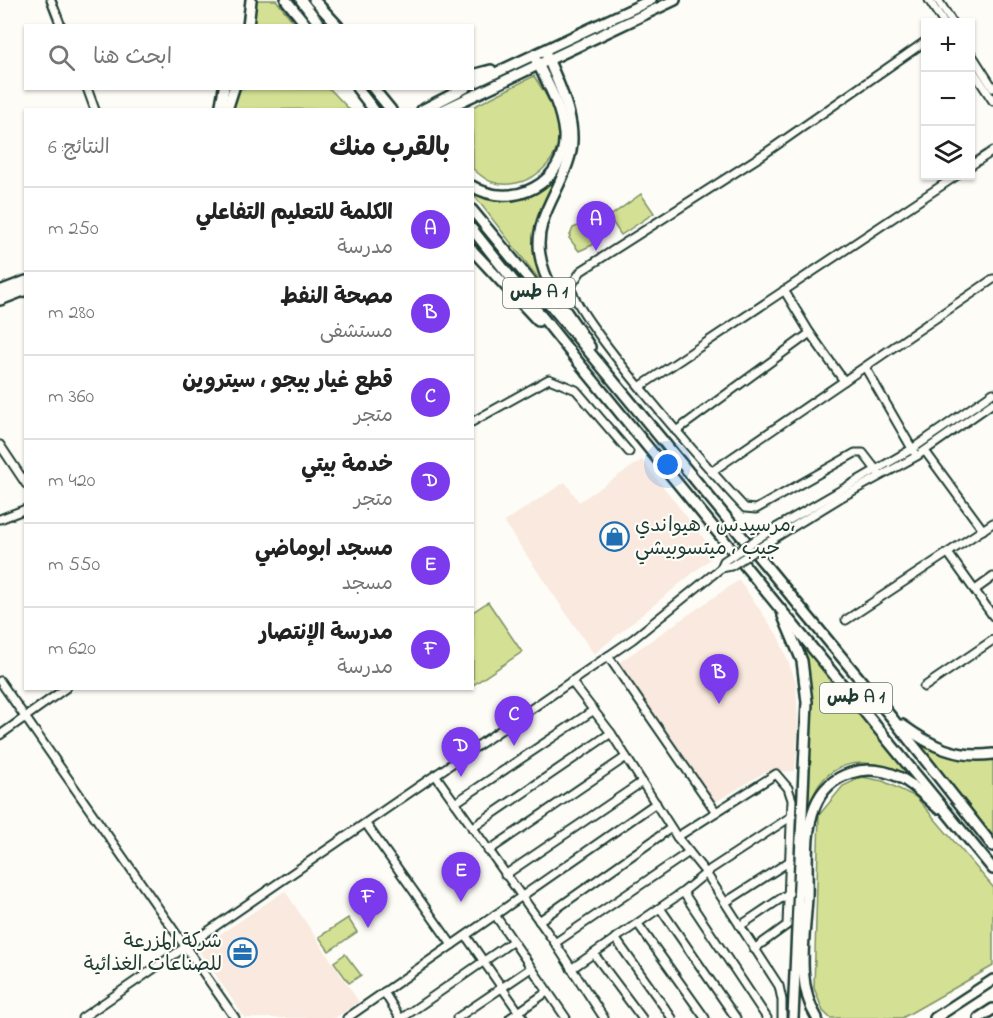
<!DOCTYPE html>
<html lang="ar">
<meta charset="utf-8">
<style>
:root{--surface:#fff;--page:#f2f2f2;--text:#222;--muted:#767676;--line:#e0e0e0;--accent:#7c3aed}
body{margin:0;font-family:"Indie Flower","Playpen Sans Arabic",sans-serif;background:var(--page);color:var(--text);direction:rtl}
.controls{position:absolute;right:18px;top:18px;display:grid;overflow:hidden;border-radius:0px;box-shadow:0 2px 4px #0004}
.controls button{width:54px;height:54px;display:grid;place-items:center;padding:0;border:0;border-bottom:2px solid var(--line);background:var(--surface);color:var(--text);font:30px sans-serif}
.you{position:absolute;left:668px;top:465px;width:21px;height:21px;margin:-15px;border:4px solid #fff;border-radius:50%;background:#1a73e8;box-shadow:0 0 0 9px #1a73e833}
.badge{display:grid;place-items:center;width:39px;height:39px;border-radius:50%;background:var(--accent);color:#fff;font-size:20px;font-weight:700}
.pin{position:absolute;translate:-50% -50px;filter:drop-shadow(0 2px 3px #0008)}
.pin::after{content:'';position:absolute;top:32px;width:21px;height:18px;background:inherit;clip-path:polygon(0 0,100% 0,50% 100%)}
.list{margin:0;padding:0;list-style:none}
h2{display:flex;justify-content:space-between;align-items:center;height:78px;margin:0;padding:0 24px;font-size:26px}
h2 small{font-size:20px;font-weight:400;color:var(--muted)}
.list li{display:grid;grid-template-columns:39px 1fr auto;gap:18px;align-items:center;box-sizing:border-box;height:84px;padding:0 24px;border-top:2px solid var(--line)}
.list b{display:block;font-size:22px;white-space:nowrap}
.list p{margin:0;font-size:20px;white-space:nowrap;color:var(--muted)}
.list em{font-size:20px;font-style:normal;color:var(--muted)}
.icon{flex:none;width:33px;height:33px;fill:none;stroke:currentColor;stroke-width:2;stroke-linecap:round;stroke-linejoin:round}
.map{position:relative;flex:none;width:993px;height:1018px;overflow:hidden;direction:ltr}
.search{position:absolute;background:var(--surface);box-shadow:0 2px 4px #0004;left:24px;top:24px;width:450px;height:66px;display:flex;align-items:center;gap:15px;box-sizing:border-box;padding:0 21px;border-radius:0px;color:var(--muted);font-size:22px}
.panel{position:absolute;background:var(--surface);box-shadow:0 2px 4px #0004;left:24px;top:108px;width:450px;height:582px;border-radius:0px;direction:rtl}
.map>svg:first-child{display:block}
.built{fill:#f9e9de}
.green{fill:#d4e194;stroke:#7a8f64;stroke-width:1.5}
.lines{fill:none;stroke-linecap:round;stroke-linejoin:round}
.minor-casing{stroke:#1f3d34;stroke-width:11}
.highway-casing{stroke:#1f3d34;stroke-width:14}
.minor{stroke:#fdfcf7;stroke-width:7}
.highway{stroke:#fdfcf7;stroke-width:9}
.minor-bridge-casing{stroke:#1f3d34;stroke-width:11;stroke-linecap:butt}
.minor-bridge{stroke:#fdfcf7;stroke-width:7}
.labels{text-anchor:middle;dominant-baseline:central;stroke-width:4.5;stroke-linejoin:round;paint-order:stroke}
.shield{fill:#fdfcf7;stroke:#62766e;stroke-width:1.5}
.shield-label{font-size:18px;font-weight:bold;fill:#1f3d34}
.poi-label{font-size:20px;fill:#1f3d34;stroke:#fdfcf7;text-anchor:start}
</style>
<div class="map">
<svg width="993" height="1018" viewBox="0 0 993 1018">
<rect width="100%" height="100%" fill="#fdfcf7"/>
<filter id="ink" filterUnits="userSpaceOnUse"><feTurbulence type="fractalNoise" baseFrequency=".0167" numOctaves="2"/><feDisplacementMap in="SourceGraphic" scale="12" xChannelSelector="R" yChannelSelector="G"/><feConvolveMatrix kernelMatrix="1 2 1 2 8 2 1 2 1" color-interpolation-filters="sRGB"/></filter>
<g filter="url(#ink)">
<g class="built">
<path d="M642,460l74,94 -122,100 -90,-132 61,-40 14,20z"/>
<path d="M739,580l39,56 18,46 2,45 -3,44 -30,1 -51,31 -100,-137z"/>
<path d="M285,891l74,111 -24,16h-90l-47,-69z"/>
</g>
<g class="green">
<path d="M255,0h21l20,25 -44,1z"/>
<path d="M534,76c10,16 21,31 25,50 6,35 -33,67 -67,56 -7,-2 -14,-9 -19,-13l-1,-59h-5z"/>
<path d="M241,88l89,1 19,20 -117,1z"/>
<path d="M562,167l-26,65 7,45 -5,1 -65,-84v-5c37,19 66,14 89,-22z"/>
<path d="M641,194l13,19 -33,22 -12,-18z"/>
<path d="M580,225l7,1 10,17 -18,8 -10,-13 4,-10z"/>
<path d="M488,602l34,50 -49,33v-73z"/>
<path d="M798,635l124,151c-27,-24 -78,-36 -103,-1 -6,9 -9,20 -13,30l2,-140 -2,-21z"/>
<path d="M912,735c24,19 51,25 81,21v80z"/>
<path d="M862,777l21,4 33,16 77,90v79l-91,52h-72l-7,-7 -9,-23 5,-173 24,-29z"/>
<path d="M348,918l9,14 -28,19 -10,-14z"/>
<path d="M345,954l16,21 -12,8 -15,-21z"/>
</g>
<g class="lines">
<defs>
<g id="minor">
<path d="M51,0l10,26"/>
<path d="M929,0l14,22"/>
<path d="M938,0l14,22"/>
<path d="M970,52l23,36"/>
<path d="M970,66l23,35"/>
<path d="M87,88l8,22"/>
<path d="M970,166l23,-15"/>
<path d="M784,290l26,43 34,48"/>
<path d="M865,367l49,85"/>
<path d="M641,386l315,-210"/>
<path d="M472,422l77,-43 27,11 53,62"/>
<path d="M676,431l134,-98"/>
<path d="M0,445l26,39"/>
<path d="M925,451l58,79"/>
<path d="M711,472l282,-193"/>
<path d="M880,475l-17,-22h-8l-99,56 -11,-1c-28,-29 -173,-193 -174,-222l10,-15 183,-117 162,-113"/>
<path d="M0,519l26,-10"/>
<path d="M760,537l152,-88 81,-56"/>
<path d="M765,544l75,-46 77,-42 76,-53"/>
<path d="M948,553l45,63"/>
<path d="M975,590l18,-13"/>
<path d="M846,620l147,-97"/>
<path d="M608,656l108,156"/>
<path d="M0,681l235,337"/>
<path d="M571,681l40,52 66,104 29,36 73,113 3,14v18"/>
<path d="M924,687l69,-47"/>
<path d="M0,735l66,-47"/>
<path d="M436,776l119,167 49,75"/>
<path d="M455,803l139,-93"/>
<path d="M366,824l86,121"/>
<path d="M472,828l139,-95"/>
<path d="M677,837l99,-63 12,14 4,12 -5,125 -33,24"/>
<path d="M488,851l138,-94"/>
<path d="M505,875l137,-93"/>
<path d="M683,892l84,126"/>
<path d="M726,902l64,-41"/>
<path d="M660,908l76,110"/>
<path d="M495,915l71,103"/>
<path d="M539,921l132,-93"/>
<path d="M638,924l67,94"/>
<path d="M740,926l49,-33"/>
<path d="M466,936l57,82"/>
<path d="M615,938l57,80"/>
<path d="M555,943l134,-91"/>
<path d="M594,954l48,64"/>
<path d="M571,969l112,-77 28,-23 81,-53"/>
<path d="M384,992l16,26"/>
<path d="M82,1018l551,-379 88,-71"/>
<path d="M347,1018l309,-215"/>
<path d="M402,1018l111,-77"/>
<path d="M457,1018l74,-50"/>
<path d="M510,1018l37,-26"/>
</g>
<g id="highway">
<path d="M286,0l21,26"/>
<path d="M301,0l20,26"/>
<path d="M314,0l24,26"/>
<path d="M248,26l3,-26"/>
<path d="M545,51c12,31 32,66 26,100 -7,37 -38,65 -31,104 5,34 33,64 50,92"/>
<path d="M472,75l19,-5"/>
<path d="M472,84l179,-84"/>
<path d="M357,88l17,22"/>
<path d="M373,88l18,22"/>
<path d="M220,110l4,-22"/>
<path d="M227,110l7,-22"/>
<path d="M422,110l43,-22"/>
<path d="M443,110l232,-110"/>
<path d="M472,186c40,25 95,-3 92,-52 -3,-30 -18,-53 -30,-78"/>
<path d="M472,210l420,508 101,128"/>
<path d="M472,229l103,129 418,511"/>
<path d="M472,250l66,71"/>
<path d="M0,291l26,-10"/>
<path d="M0,300l26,-10"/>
<path d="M783,616l19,45 5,41 -14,316"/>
<path d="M902,725c29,21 54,34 91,29"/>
<path d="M817,1018c-22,-35 -12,-81 -10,-121 1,-28 -3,-64 8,-91 14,-34 52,-44 84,-29 15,7 27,21 39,31"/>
<path d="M935,1018l58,-38"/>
<path d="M979,1018l14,-9"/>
</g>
</defs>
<use href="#minor" class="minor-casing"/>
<use href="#highway" class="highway-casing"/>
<use href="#minor" class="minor"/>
<use href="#highway" class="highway"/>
<defs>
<g id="minor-bridge">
<path d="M721,568l10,-2 34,-22"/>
<path d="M721,568l3,-7 36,-24"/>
</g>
</defs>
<use href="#minor-bridge" class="minor-bridge-casing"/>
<use href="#minor-bridge" class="minor-bridge"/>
</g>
</g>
<defs>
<symbol id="shop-ring" viewBox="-11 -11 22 22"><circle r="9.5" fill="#fdfcf7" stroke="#1f6fb2" stroke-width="1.5"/><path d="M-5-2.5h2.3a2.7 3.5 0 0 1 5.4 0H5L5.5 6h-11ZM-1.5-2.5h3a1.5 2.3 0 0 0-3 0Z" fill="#1f6fb2"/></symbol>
<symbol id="office-ring" viewBox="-11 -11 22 22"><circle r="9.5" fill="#fdfcf7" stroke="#1f6fb2" stroke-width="1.5"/><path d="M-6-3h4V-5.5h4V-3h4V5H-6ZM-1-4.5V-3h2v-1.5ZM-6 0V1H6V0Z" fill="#1f6fb2"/></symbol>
</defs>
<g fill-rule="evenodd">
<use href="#shop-ring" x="598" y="520" width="33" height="33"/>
<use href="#office-ring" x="226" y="936" width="33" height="33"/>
</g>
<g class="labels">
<g class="shield">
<rect x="503" y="278" width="72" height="30" rx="4.5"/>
<rect x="820" y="683" width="72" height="30" rx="4.5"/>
</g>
<g class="shield-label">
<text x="539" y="293">طس A 1</text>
<text x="856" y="698">طس A 1</text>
</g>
<g class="poi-label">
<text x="635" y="526">مرسيدس ، هيواندي،<tspan x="635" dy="23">جيب ، ميتسوبيشي</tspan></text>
<text x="222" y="942" text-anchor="end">شركة المزرعة<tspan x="222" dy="23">للصناعات الغذائية</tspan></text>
</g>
</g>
</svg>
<div class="controls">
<button>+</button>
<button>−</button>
<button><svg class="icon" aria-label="layers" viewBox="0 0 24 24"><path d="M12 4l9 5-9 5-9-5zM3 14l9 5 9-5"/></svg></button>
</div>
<div class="you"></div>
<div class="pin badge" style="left:596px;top:251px">A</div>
<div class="pin badge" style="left:719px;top:704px">B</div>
<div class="pin badge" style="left:514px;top:746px">C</div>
<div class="pin badge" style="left:461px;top:777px">D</div>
<div class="pin badge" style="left:461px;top:902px">E</div>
<div class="pin badge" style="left:368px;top:928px">F</div>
<div class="search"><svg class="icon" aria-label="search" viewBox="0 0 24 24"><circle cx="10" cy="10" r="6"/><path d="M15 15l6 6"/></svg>ابحث هنا</div>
<section class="panel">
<h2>بالقرب منك<small>النتائج: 6</small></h2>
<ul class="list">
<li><span class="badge">A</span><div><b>الكلمة للتعليم التفاعلي</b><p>مدرسة</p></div><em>250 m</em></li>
<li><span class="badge">B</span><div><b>مصحة النفط</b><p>مستشفى</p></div><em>280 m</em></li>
<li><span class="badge">C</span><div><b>قطع غيار بيجو ، سيتروين</b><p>متجر</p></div><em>360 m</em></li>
<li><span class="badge">D</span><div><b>خدمة بيتي</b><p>متجر</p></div><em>420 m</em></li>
<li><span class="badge">E</span><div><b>مسجد ابوماضي</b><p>مسجد</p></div><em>550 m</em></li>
<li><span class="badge">F</span><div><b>مدرسة الإنتصار</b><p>مدرسة</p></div><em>620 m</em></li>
</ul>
</section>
</div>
